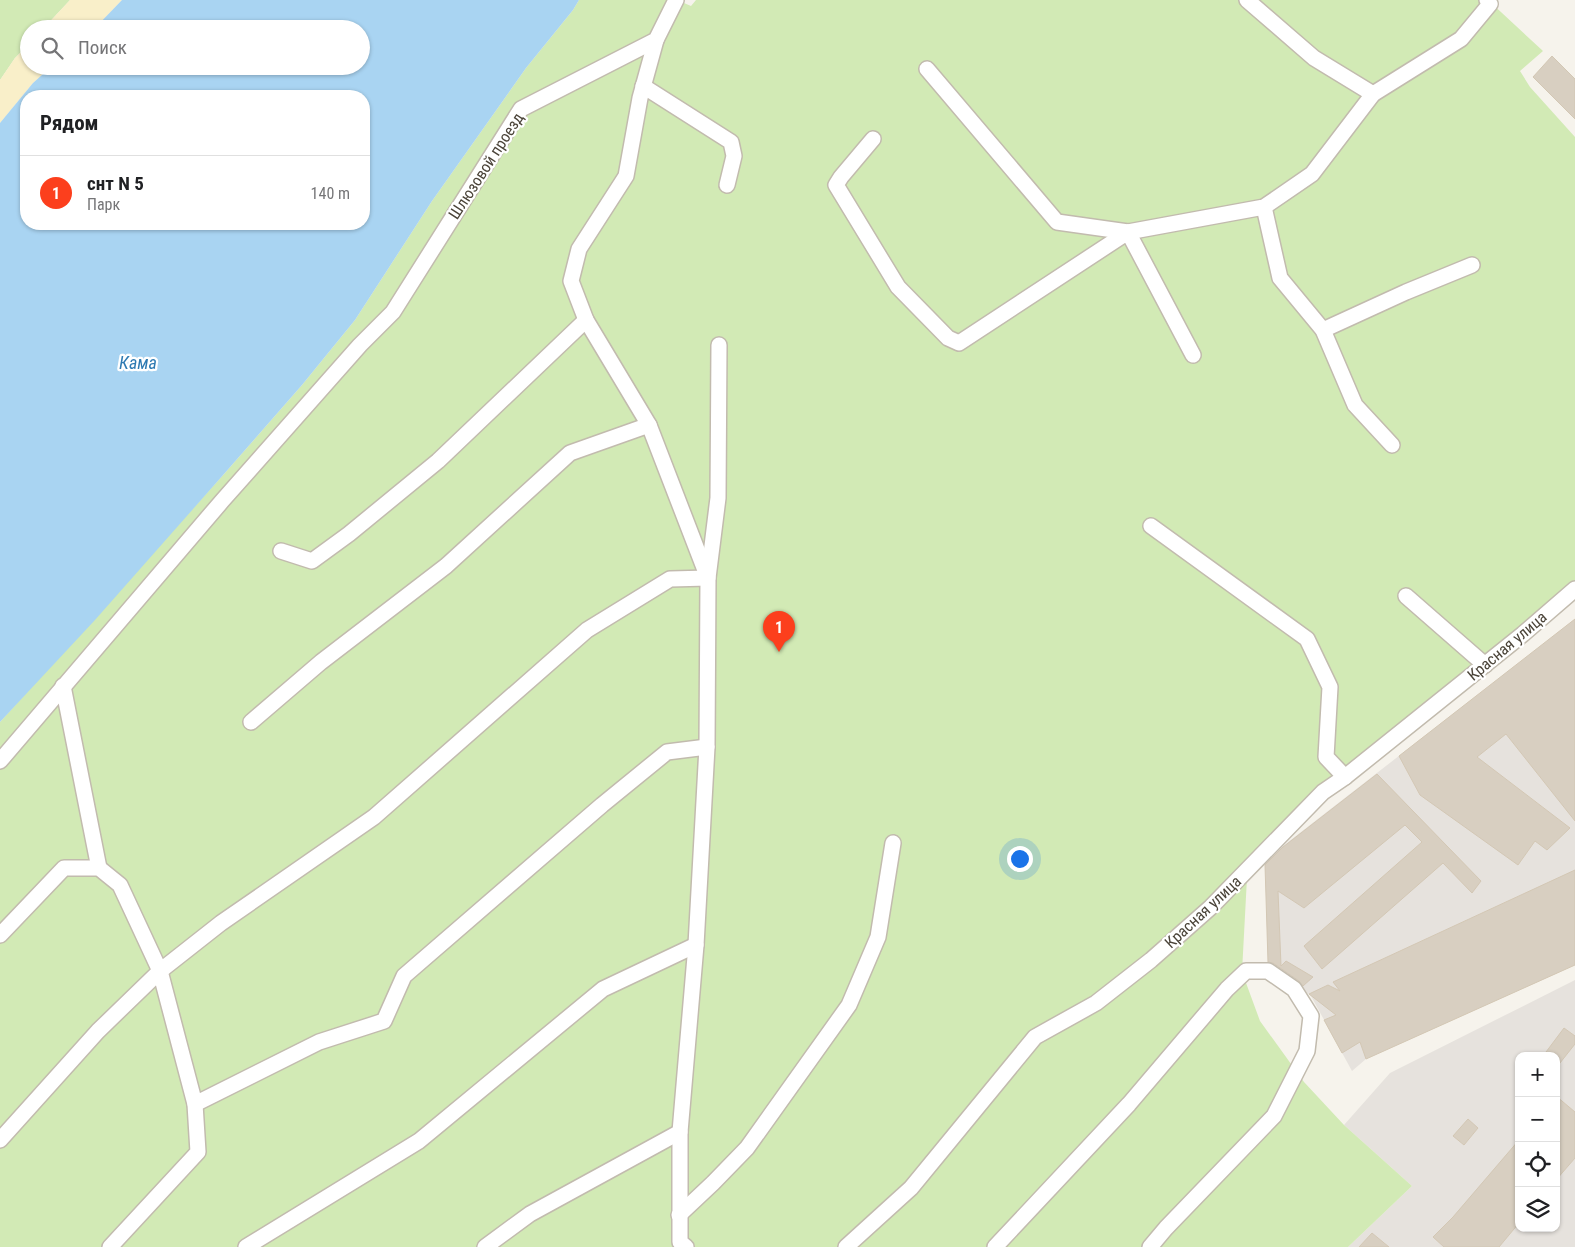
<!DOCTYPE html>
<html lang="ru">
<meta charset="utf-8">
<style>
:root{--surface:#fff;--page:#f2f2f2;--text:#202124;--muted:#757577;--line:#e0e0e0;--accent:#fc3f1d}
body{margin:0;font-family:"Roboto Condensed",sans-serif;background:var(--page);color:var(--text)}
.controls{position:absolute;right:15px;bottom:15px;display:grid;overflow:hidden;border-radius:10px;box-shadow:0 1px 4px #0004}
.controls button{width:45px;height:45px;display:grid;place-items:center;padding:0;border:0;border-bottom:1px solid var(--line);background:var(--surface);color:var(--text);font:25px sans-serif}
.you{position:absolute;left:1019px;top:858px;width:18px;height:18px;margin:-12px;border:4px solid #fff;border-radius:50%;background:#1a73e8;box-shadow:0 0 0 8px #1a73e833}
.badge{display:grid;place-items:center;width:32px;height:32px;border-radius:50%;background:var(--accent);color:#fff;font-size:16px;font-weight:700}
.pin{position:absolute;translate:-50% -41px;filter:drop-shadow(0 1px 2px #0008)}
.pin::after{content:'';position:absolute;top:26px;width:18px;height:15px;background:inherit;clip-path:polygon(0 0,100% 0,50% 100%)}
.list{margin:0;padding:0;list-style:none}
h2{display:flex;justify-content:space-between;align-items:center;height:65px;margin:0;padding:0 20px;font-size:21px}
h2 small{font-size:16px;font-weight:400;color:var(--muted)}
.list li{display:grid;grid-template-columns:32px 1fr auto;gap:15px;align-items:center;box-sizing:border-box;height:75px;padding:0 20px;border-top:1px solid var(--line)}
.list b{display:block;font-size:19px;white-space:nowrap}
.list p{margin:0;font-size:16px;white-space:nowrap;color:var(--muted)}
.list em{font-size:16px;font-style:normal;color:var(--muted)}
.icon{flex:none;width:28px;height:28px;fill:none;stroke:currentColor;stroke-width:2;stroke-linecap:round;stroke-linejoin:round}
.map{position:relative;flex:none;width:1575px;height:1247px;overflow:hidden}
.search{position:absolute;background:var(--surface);box-shadow:0 1px 4px #0004;left:20px;top:20px;width:350px;height:55px;display:flex;align-items:center;gap:12px;box-sizing:border-box;padding:0 18px;border-radius:28px;color:var(--muted);font-size:19px}
.panel{position:absolute;background:var(--surface);box-shadow:0 1px 4px #0004;left:20px;top:90px;width:350px;height:140px;border-radius:20px}
.map>svg:first-child{display:block}
.industrial{fill:#e6e2dd;fill-rule:evenodd}
.green{fill:#d2eab5}
.sand{fill:#f9efc9}
.water{fill:#a9d4f2;fill-rule:evenodd}
.building{fill:#d8cfc1;stroke:#d3c7b4}
.lines{fill:none;stroke-linecap:round;stroke-linejoin:round}
.minor-casing{stroke:#c2bbae;stroke-width:18}
.minor{stroke:#fff;stroke-width:15}
.labels{text-anchor:middle;dominant-baseline:central;stroke-width:4.5;stroke-linejoin:round;paint-order:stroke}
.street-label{font-size:16px;fill:#4b4439;stroke:#fff}
.water-label{font-size:18px;font-style:italic;fill:#2e7ab2;stroke:#fff}
</style>
<div class="map">
<svg width="1575" height="1247" viewBox="0 0 1575 1247">
<rect width="100%" height="100%" fill="#f6f3ec"/>
<g class="industrial">
<path d="M1575,619v346l-209,94 -14,12 -41,-75 -43,-33 -3,-103z"/>
<path d="M1575,980v267h-227l64,-61 -68,-61 46,-52zM1519,1056h37v172h-37z"/>
</g>
<g class="green">
<path d="M0,0h70l-27,29h-14v15l-14,14 -15,22z"/>
<path d="M579,0h98l14,6 5,-6h792l55,51 -23,20 10,16 45,50v444l-119,103 -208,175 -6,113 18,49 44,61 40,43 68,61 -64,61h-1348v-525l224,-248 78,-89 53,-65 77,-119 94,-133 47,-58z"/>
</g>
<g class="sand">
<path d="M70,0h52l-28,29h-51z"/>
<path d="M29,44v22h23l-19,17 -33,40v-43l15,-22z"/>
</g>
<path class="water" d="M122,0h457l-6,10 -47,58 -94,133 -77,119 -53,65 -78,89 -129,146 -95,102v-599l33,-40 19,-17h309v-37h-267zM26,96h338v128h-338z"/>
<g class="building">
<path d="M1552,56l23,23v40l-42,-42z"/>
<path d="M1575,619v202l-69,-87 -29,23 93,71 -23,22 -12,-9 -17,24 -98,-70 -21,-39z"/>
<path d="M1377,774l104,107 -9,12 -29,-30 -121,106 -18,-23 118,-104 -17,-17 -101,83 -26,-17 3,75 5,-5 27,16 -10,9 -4,-5 -26,-18 -5,-1 -3,-97 18,-18z"/>
<path d="M1575,870v95l-209,94 -6,-17 -18,11 -18,-33 12,-5 -27,-21 19,-9 12,6 -7,-9z"/>
<path d="M1564,1028l11,8v8l-19,24v-12h-13z"/>
<path d="M1556,1096l19,16v46l-19,22z"/>
<path d="M1468,1119l10,9 -14,17 -11,-9z"/>
<path d="M1519,1140v83l-20,24h-55l-11,-10 20,-20z"/>
<path d="M1372,1233l17,14h-30z"/>
</g>
<g class="lines">
<defs>
<g id="minor">
<path d="M1247,0l67,58 59,36"/>
<path d="M656,40l-16,58 -14,78 -47,73 -8,32 15,39 63,105 59,153 -1,169 -11,198 -16,187v110l6,5"/>
<path d="M927,69l130,153 71,10 136,-25 48,-33 61,-80 88,-55 29,-35 -3,-4"/>
<path d="M643,86l88,56 3,14 -7,29"/>
<path d="M873,139l-32,38 -5,8 62,102 50,51 11,5 169,-111 65,123"/>
<path d="M1264,207l16,71 43,52 32,75 37,40"/>
<path d="M1323,330l83,-38 66,-27"/>
<path d="M1151,526l156,113 23,48 -4,70 19,20"/>
<path d="M281,551l31,10 37,-27 89,-73 148,-141"/>
<path d="M1406,596l79,69"/>
<path d="M63,686l36,182"/>
<path d="M251,722l70,-60 125,-96 124,-113 79,-28"/>
<path d="M0,761l222,-260 138,-156 33,-33 128,-203 135,-69 20,-40"/>
<path d="M0,935l64,-67h35l21,17 40,86 35,133 3,48 -88,95"/>
<path d="M195,1104l124,-62 65,-21 20,-45 198,-171 65,-53 40,-5"/>
<path d="M0,1140l98,-109 62,-60 61,-48 153,-106 213,-187 83,-51 38,-1 10,-80 1,-153"/>
<path d="M679,1215l34,-32 34,-35 102,-143 29,-68 15,-94"/>
<path d="M246,1247l173,-106 184,-152 93,-44"/>
<path d="M485,1247l45,-33 150,-82"/>
<path d="M846,1247l65,-59 124,-151 61,-34 55,-43 60,-53 112,-115 22,-15 178,-143 52,-45"/>
<path d="M995,1247l134,-143 98,-115 19,-18h22l26,18 17,27 -4,35 -33,65 -108,112 -16,19"/>
</g>
</defs>
<use href="#minor" class="minor-casing"/>
<use href="#minor" class="minor"/>
</g>
<g class="labels">
<g class="street-label">
<text transform="translate(486 166) rotate(-57)">Шлюзовой проезд</text>
<text transform="translate(1507 646) rotate(-40)">Красная улица</text>
<text transform="translate(1203 912) rotate(-43)">Красная улица</text>
</g>
<g class="water-label">
<text x="138" y="362">Кама</text>
</g>
</g>
</svg>
<div class="controls">
<button>+</button>
<button>−</button>
<button><svg class="icon" aria-label="locate" viewBox="0 0 24 24"><circle cx="12" cy="12" r="6"/><path d="M12 2v4M12 18v4M2 12h4M18 12h4"/></svg></button>
<button><svg class="icon" aria-label="layers" viewBox="0 0 24 24"><path d="M12 4l9 5-9 5-9-5zM3 14l9 5 9-5"/></svg></button>
</div>
<div class="you"></div>
<div class="pin badge" style="left:779px;top:652px">1</div>
<div class="search"><svg class="icon" aria-label="search" viewBox="0 0 24 24"><circle cx="10" cy="10" r="6"/><path d="M15 15l6 6"/></svg>Поиск</div>
<section class="panel">
<h2>Рядом<small></small></h2>
<ul class="list">
<li><span class="badge">1</span><div><b>снт N 5</b><p>Парк</p></div><em>140 m</em></li>
</ul>
</section>
</div>
